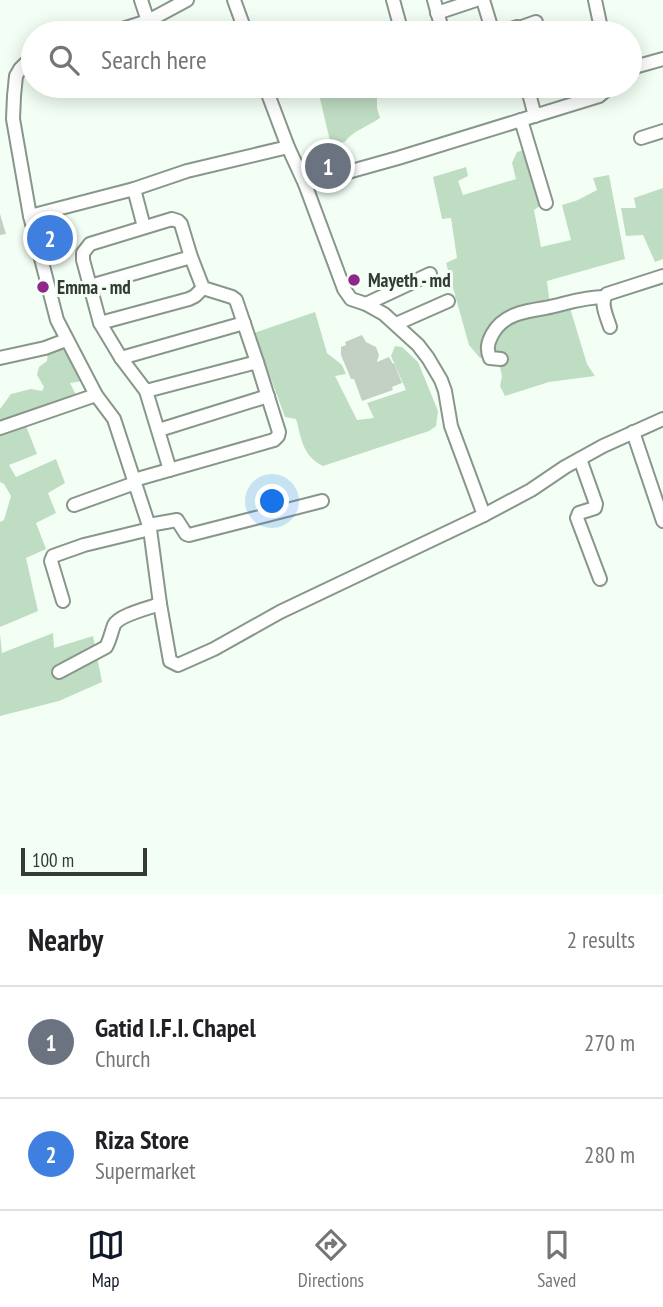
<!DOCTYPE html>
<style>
:root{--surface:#fff;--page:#f2f2f2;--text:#202124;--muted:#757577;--line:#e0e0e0;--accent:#111827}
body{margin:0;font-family:"PT Sans Narrow",sans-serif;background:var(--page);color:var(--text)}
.scale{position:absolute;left:21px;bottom:18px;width:126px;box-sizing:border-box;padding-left:7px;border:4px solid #353a36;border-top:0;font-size:19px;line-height:24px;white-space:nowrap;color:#353a36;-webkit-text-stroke:5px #f3fff5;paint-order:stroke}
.you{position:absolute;left:273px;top:502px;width:24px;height:24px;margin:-18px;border:5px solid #fff;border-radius:50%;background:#1a73e8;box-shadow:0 0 0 10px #1a73e833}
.badge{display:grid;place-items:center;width:46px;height:46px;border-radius:50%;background:var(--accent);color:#fff;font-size:23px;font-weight:700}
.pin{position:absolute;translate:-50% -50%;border:4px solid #fff;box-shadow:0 2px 7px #0006}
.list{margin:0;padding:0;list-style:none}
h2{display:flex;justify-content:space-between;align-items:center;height:91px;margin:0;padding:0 28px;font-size:30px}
h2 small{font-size:23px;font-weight:400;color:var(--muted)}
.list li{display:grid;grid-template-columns:46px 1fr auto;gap:21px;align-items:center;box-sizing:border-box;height:112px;padding:0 28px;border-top:2px solid var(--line)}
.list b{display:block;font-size:26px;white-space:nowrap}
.list p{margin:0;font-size:23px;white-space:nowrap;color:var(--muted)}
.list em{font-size:23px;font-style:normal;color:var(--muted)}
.icon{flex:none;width:38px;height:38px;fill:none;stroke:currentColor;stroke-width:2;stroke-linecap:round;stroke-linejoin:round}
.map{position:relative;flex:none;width:663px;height:894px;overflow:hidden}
.search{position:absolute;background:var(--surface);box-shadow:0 4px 18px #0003;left:21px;right:21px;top:21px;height:77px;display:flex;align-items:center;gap:18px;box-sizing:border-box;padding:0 24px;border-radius:38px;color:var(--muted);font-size:26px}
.sheet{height:315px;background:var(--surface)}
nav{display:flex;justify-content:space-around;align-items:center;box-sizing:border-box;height:98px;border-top:2px solid var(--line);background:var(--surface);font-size:19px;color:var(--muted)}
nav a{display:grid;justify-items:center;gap:4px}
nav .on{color:var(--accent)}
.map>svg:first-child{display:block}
.green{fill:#bfddc3}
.building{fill:#c3d1c5}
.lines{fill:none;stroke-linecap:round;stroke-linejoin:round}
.minor-casing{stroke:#89968b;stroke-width:16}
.minor{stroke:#fff;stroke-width:12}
.poi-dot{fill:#8e268c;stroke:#f3fff5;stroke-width:2.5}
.labels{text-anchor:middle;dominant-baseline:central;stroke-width:6;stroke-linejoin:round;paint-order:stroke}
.poi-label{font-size:19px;font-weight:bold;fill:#353a36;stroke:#f3fff5;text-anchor:start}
</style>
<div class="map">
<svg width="663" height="894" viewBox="0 0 663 894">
<rect width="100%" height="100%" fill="#f3fff5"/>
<g class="green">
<path d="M317,86h83l-23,7v15l3,10c-10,7 -29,14 -35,24l-14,3z"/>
<path d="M535,147l5,59 -6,4 7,37 30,-7 -9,-35 16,-5 19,-10 -4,-12 16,-3 16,84 -78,22 4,32 19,-5 17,56 8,12 -46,6 -44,14 -5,-10 2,-10 -5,-21 -17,3 -11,-13 -23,-82 11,-5 -6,-40 -9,1 -9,-42 33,-10 2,9 -10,5 5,14 53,-16 -4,-16 5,-11z"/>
<path d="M663,188v71l-8,3 -12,-27 -17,1 -5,-28h15l-2,-10z"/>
<path d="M315,312l12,41 15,12 4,9 -11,2 22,44 17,-2 -7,-15 39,-13 -15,-34 4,-10 7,1 16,15 20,49 -2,15 -7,5 -106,35c-21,-11 -21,-26 -27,-47l-11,-2 -31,-84z"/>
<path d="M63,349l11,14 8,18 -12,2 7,14 -42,17 -9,12 11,28 -28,11 7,12 40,-18 9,24 -17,10 8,20 -20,10 10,26 -20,9 12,53 -38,16v-105l4,-2 7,-24 -7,-12 -4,-2v-73l11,-15 20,-5 11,2 2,-4 -7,-12 2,-8 8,-6 1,-10z"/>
<path d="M53,633l1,15 39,-12 9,46 -43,19 -59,15v-82l2,19z"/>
</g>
<g class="building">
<path d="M340,154l5,16 -29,8 -6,-16z"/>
<path d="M0,214l6,20 -6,1z"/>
<path d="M362,335l4,7 10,5 3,8 -2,7 12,-5 4,7 1,-1 8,20 -10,4 1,3 -31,11 -8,-22h-3l-10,-24v-8l5,-2 -1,-3z"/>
</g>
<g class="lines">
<defs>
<g id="minor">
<path d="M141,0l7,21"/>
<path d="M234,0l12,33"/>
<path d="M393,0l9,33"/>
<path d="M434,0l9,33"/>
<path d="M483,0l10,33"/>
<path d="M595,0l7,33"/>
<path d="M437,13l39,-13"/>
<path d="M519,28l17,-6"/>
<path d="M110,33l38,-12 39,-21"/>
<path d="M501,33l16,-6 2,1 1,5"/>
<path d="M33,60l-7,3 -6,6 -4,7 -2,20 -1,23 17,97 27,104 39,75 18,24 36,110 10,75 10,57 8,4 36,-16 66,-37 204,-97 47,-25 34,-23 38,-21 60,-27"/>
<path d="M630,70l8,-4 25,-7"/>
<path d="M265,86l23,61 17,37 39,105 7,10 15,5 18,10 34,31 10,13 13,22 4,11 6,35 33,89"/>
<path d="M527,86l8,30"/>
<path d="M521,120l25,83"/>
<path d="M641,138l22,-7"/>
<path d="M305,184l93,-26 201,-62 12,-10"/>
<path d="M134,189l10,38"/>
<path d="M30,216l104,-27 53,-18 101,-24"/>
<path d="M90,286l101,-29"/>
<path d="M366,304l64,-30"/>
<path d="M100,323l89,-24 6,-3 8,-8"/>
<path d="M396,324l52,-23"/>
<path d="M610,327c-3,-10 -11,-25 -3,-33l56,-18"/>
<path d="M0,358l45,-10 21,-8"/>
<path d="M121,358l123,-35"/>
<path d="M501,359l-11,-1c-4,-10 -2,-16 3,-25 11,-19 33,-22 52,-25 20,-4 38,-11 59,-11"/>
<path d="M146,391l111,-29"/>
<path d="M0,428l96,-33"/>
<path d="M159,430l109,-34"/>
<path d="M633,432l30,89"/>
<path d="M580,459l16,45 -1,4 -16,5 -2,5 23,61"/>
<path d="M134,480l140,-40 4,-4 1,-4 -22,-70 -21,-62 -4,-3 -29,-9 -12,-31 -10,-33 -3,-3 -6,-2 -82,25 -7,9v7l17,63 21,35 25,33 24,79"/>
<path d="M74,505l61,-22"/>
<path d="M149,525l28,-5 9,14 3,1 133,-34"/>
<path d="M63,601l-12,-40 2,-5 31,-11 66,-16"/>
<path d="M59,672l47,-25c4,-7 5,-14 8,-22 5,-10 35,-17 46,-21"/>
</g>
</defs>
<use href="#minor" class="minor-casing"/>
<use href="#minor" class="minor"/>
</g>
<g class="poi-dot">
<circle cx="354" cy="280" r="7"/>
<circle cx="43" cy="287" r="7"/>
</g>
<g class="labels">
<g class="poi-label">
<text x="368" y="280">Mayeth - md</text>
<text x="57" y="287">Emma - md</text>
</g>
</g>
</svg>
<div class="scale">100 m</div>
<div class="you"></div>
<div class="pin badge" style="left:328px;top:166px;background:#6b7280">1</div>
<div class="pin badge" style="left:50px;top:238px;background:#3f7fe0">2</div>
<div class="search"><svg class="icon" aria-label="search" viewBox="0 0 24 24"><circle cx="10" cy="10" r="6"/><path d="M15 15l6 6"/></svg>Search here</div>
</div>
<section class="sheet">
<h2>Nearby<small>2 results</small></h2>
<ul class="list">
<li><span class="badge" style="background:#6b7280">1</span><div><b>Gatid I.F.I. Chapel</b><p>Church</p></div><em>270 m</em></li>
<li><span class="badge" style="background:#3f7fe0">2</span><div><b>Riza Store</b><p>Supermarket</p></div><em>280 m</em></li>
</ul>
</section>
<nav>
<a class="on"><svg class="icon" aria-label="map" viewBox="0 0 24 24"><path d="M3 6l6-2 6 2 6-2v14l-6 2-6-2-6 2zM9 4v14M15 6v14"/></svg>Map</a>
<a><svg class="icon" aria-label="directions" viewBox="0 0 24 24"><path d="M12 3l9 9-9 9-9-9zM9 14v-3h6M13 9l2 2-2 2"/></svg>Directions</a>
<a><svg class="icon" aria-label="saved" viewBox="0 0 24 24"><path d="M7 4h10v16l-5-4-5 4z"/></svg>Saved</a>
</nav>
